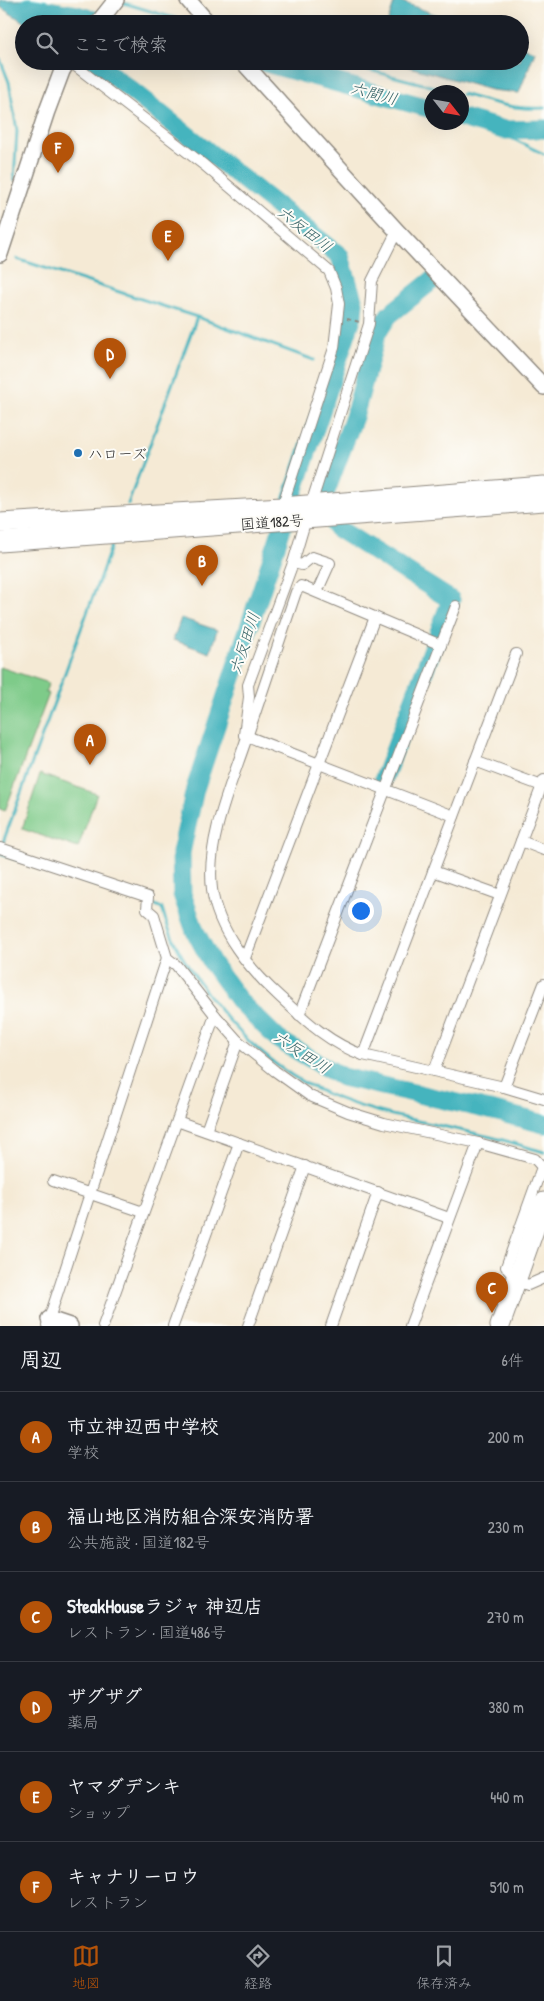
<!DOCTYPE html>
<html lang="ja">
<meta charset="utf-8">
<style>
:root{--surface:#171b24;--page:#242831;--text:#f1f3f6;--muted:#9ea1a6;--line:#363941;--accent:#b45309}
body{margin:0;font-family:"Patrick Hand","Klee One",sans-serif;background:var(--page);color:var(--text)}
.compass{position:absolute;left:424px;top:85px;width:45px;height:45px;border-radius:50%;background:var(--surface);box-shadow:0 5px 20px #0002;rotate:121deg}
.you{position:absolute;left:360px;top:910px;width:18px;height:18px;margin:-12px;border:4px solid #fff;border-radius:50%;background:#1a73e8;box-shadow:0 0 0 8px #1a73e833}
.badge{display:grid;place-items:center;width:32px;height:32px;border-radius:50%;background:var(--accent);color:#fff;font-size:16px;font-weight:700}
.pin{position:absolute;translate:-50% -41px;filter:drop-shadow(0 1px 2px #0008)}
.pin::after{content:'';position:absolute;top:26px;width:18px;height:15px;background:inherit;clip-path:polygon(0 0,100% 0,50% 100%)}
.list{margin:0;padding:0;list-style:none}
h2{display:flex;justify-content:space-between;align-items:center;height:65px;margin:0;padding:0 20px;font-size:21px}
h2 small{font-size:16px;font-weight:400;color:var(--muted)}
.list li{display:grid;grid-template-columns:32px 1fr auto;gap:15px;align-items:center;box-sizing:border-box;height:90px;padding:0 20px;border-top:1px solid var(--line)}
.list b{display:block;font-size:19px;white-space:nowrap}
.list p{margin:0;font-size:16px;white-space:nowrap;color:var(--muted)}
.list em{font-size:16px;font-style:normal;color:var(--muted)}
.icon{flex:none;width:28px;height:28px;fill:none;stroke:currentColor;stroke-width:2;stroke-linecap:round;stroke-linejoin:round}
.map{position:relative;flex:none;width:544px;height:1326px;overflow:hidden}
.search{position:absolute;background:var(--surface);box-shadow:0 5px 20px #0002;left:15px;right:15px;top:15px;height:55px;display:flex;align-items:center;gap:12px;box-sizing:border-box;padding:0 18px;border-radius:28px;color:var(--muted);font-size:19px}
.sheet{height:605px;background:var(--surface)}
nav{display:flex;justify-content:space-around;align-items:center;box-sizing:border-box;height:70px;border-top:1px solid var(--line);background:var(--surface);font-size:14px;color:var(--muted)}
nav a{display:grid;justify-items:center;gap:2px}
nav .on{color:var(--accent)}
.map>svg:first-child{display:block}
.green{fill:#7ecb89;stroke:#547b5a}
.water{fill:#45b4be;stroke:#387074}
.lines{fill:none;stroke-linecap:round;stroke-linejoin:round}
.stream{stroke:#45b4be;stroke-width:3}
.river{stroke:#45b4be;stroke-width:19}
.street-casing{stroke:#908a80;stroke-width:12}
.secondary-casing{stroke:#908a80;stroke-width:18}
.highway-casing{stroke:#908a80;stroke-width:21}
.path{stroke:#908a80;stroke-width:2;stroke-dasharray:4 4;stroke-linecap:butt}
.street{stroke:#fff;stroke-width:10}
.secondary{stroke:#fff;stroke-width:15}
.highway{stroke:#fff;stroke-width:19}
.poi-dot{fill:#1f6fb2;stroke:#fdfcf7;stroke-width:2}
.labels{text-anchor:middle;dominant-baseline:central;stroke-width:4;stroke-linejoin:round;paint-order:stroke}
.poi-label{font-size:15px;fill:#2b2b2b;stroke:#fdfcf7;text-anchor:start}
.street-label{font-size:15px;fill:#2b2b2b;stroke:#fdfcf7}
.water-label{font-size:16px;font-style:italic;fill:#356266;stroke:#fdfcf7}
</style>
<div class="map">
<svg width="544" height="1326" viewBox="0 0 544 1326">
<rect width="100%" height="100%" fill="#fdfcf7"/>
<filter id="ink" filterUnits="userSpaceOnUse"><feTurbulence type="fractalNoise" baseFrequency=".02" numOctaves="2"/><feDisplacementMap in="SourceGraphic" scale="10" xChannelSelector="R" yChannelSelector="G"/><feConvolveMatrix kernelMatrix="1 2 1 2 8 2 1 2 1" color-interpolation-filters="sRGB"/></filter>
<filter id="wash" filterUnits="userSpaceOnUse"><feTurbulence type="fractalNoise" baseFrequency=".0096" numOctaves="4" result="noise"/><feDisplacementMap in="SourceGraphic" scale="20" xChannelSelector="R" yChannelSelector="G"/><feGaussianBlur stdDeviation="1.12" result="paint"/><feColorMatrix in="noise" values="0 0 0 0 0 0 0 0 0 0 0 0 0 0 0 0 0 1.4 0 .05"/><feComposite in="paint" operator="in"/></filter>
<g filter="url(#wash)">
<rect width="100%" height="100%" fill="#f5ead5"/>
<g class="green">
<path d="M0,667l49,16 -4,9 4,2 -44,117 -5,-2z"/>
<path d="M40,774l57,20 -19,54 -56,-19z"/>
</g>
<g class="water">
<path d="M0,0h29l26,7 -6,17h-22l-27,-17z"/>
<path d="M395,0h2l64,24h-74z"/>
<path d="M520,46l15,5 -16,42 -28,-3 -103,-29h132z"/>
<path d="M181,618l36,12 -7,23 -37,-13z"/>
</g>
<g class="lines">
<g class="stream">
<path d="M120,2l74,22"/>
<path d="M0,59l9,23 8,49 -3,49"/>
<path d="M334,61l120,31"/>
<path d="M462,94c27,8 53,16 82,14"/>
<path d="M504,130l7,8 33,16"/>
<path d="M17,259l180,58 -69,187"/>
<path d="M197,317l117,43"/>
<path d="M359,376l5,2"/>
<path d="M2,845l109,-298"/>
<path d="M0,854l127,41"/>
<path d="M151,903l11,5c9,35 28,63 50,92 29,37 68,74 113,93 49,22 104,29 157,42 21,4 41,11 62,17"/>
</g>
<g class="river">
<path d="M28,7l49,8 31,9"/>
<path d="M94,61l246,195 14,47 -1,12 -158,474 -14,64 1,41 13,37 17,32 28,39 39,38 63,37 152,34 50,13"/>
<path d="M259,61l173,48"/>
<path d="M462,118l42,12 40,-1"/>
<path d="M384,778l67,-178 -114,-72 -14,-20 2,-14 29,-77 23,-84 12,-18 45,-36"/>
</g>
</g>
</g>
<g filter="url(#ink)">
<g class="lines">
<defs>
<g id="street">
<path d="M69,61l135,104 125,106 7,17 3,16 -5,44 -52,159"/>
<path d="M311,504l58,-180 3,-43 25,-50"/>
<path d="M306,519l-13,44 -45,122 1,12 -5,38 210,81"/>
<path d="M293,563l9,2 10,-8 18,6 -13,29"/>
<path d="M441,645l-140,-59 -5,6c-17,50 -34,100 -51,151 -15,44 -39,99 -33,146 5,41 38,81 68,108 25,23 49,46 83,58l141,32 40,12"/>
<path d="M475,761l67,25"/>
<path d="M521,841l23,9"/>
<path d="M0,848l148,49 -1,12 7,6 13,43 9,7 39,50 23,26 37,30 35,25 38,16 36,11 94,20 57,16 7,8 -36,100 11,14 11,4 16,-7"/>
<path d="M433,871l67,24"/>
<path d="M245,958l130,-341"/>
<path d="M299,1015l157,-409"/>
<path d="M363,1055l153,-401"/>
<path d="M434,1071l110,-291"/>
<path d="M504,1087l40,-103"/>
<path d="M177,1121l272,97"/>
<path d="M206,1131l32,-90"/>
<path d="M53,1181l90,31"/>
<path d="M47,1325l120,-367"/>
<path d="M103,1326l112,-311"/>
<path d="M173,1326l66,-183"/>
<path d="M248,1326l57,-160"/>
<path d="M331,1326l47,-134"/>
<path d="M410,1326l68,-183"/>
</g>
<g id="secondary">
<path d="M188,0l21,24"/>
<path d="M97,24l19,-24"/>
<path d="M242,61l155,170 147,156"/>
<path d="M0,254l47,-143 15,-40 6,-10"/>
<path d="M49,1319l21,7"/>
</g>
<g id="highway">
<path d="M0,523l282,-16 262,-21"/>
<path d="M0,542l544,-41"/>
<path d="M500,1326l44,-124"/>
</g>
</defs>
<use href="#street" class="street-casing"/>
<use href="#secondary" class="secondary-casing"/>
<use href="#highway" class="highway-casing"/>
<path class="path" d="M347,319l13,3"/>
<use href="#street" class="street"/>
<use href="#secondary" class="secondary"/>
<use href="#highway" class="highway"/>
</g>
</g>
<circle class="poi-dot" cx="78" cy="453" r="5"/>
<g class="labels">
<g class="poi-label">
<text x="88" y="453">ハローズ</text>
</g>
<g class="street-label">
<text transform="translate(272 522) rotate(-4)">国道182号</text>
</g>
<g class="water-label">
<text transform="translate(374 93) rotate(15)">六間川</text>
<text transform="translate(305 229) rotate(38)">六反田川</text>
<text transform="translate(244 643) rotate(-72)">六反田川</text>
<text transform="translate(302 1052) rotate(33)">六反田川</text>
</g>
</g>
</svg>
<svg class="compass" viewBox="-18 -18 36 36"><path d="M0-13l5 13h-10z" fill="#e53935"/><path d="M0 13l5-13h-10z" fill="#9ea1a6"/></svg>
<div class="you"></div>
<div class="pin badge" style="left:90px;top:765px">A</div>
<div class="pin badge" style="left:202px;top:586px">B</div>
<div class="pin badge" style="left:492px;top:1313px">C</div>
<div class="pin badge" style="left:110px;top:379px">D</div>
<div class="pin badge" style="left:168px;top:261px">E</div>
<div class="pin badge" style="left:58px;top:173px">F</div>
<div class="search"><svg class="icon" aria-label="search" viewBox="0 0 24 24"><circle cx="10" cy="10" r="6"/><path d="M15 15l6 6"/></svg>ここで検索</div>
</div>
<section class="sheet">
<h2>周辺<small>6件</small></h2>
<ul class="list">
<li><span class="badge">A</span><div><b>市立神辺西中学校</b><p>学校</p></div><em>200 m</em></li>
<li><span class="badge">B</span><div><b>福山地区消防組合深安消防署</b><p>公共施設 · 国道182号</p></div><em>230 m</em></li>
<li><span class="badge">C</span><div><b>SteakHouseラジャ 神辺店</b><p>レストラン · 国道486号</p></div><em>270 m</em></li>
<li><span class="badge">D</span><div><b>ザグザグ</b><p>薬局</p></div><em>380 m</em></li>
<li><span class="badge">E</span><div><b>ヤマダデンキ</b><p>ショップ</p></div><em>440 m</em></li>
<li><span class="badge">F</span><div><b>キャナリーロウ</b><p>レストラン</p></div><em>510 m</em></li>
</ul>
</section>
<nav>
<a class="on"><svg class="icon" aria-label="map" viewBox="0 0 24 24"><path d="M3 6l6-2 6 2 6-2v14l-6 2-6-2-6 2zM9 4v14M15 6v14"/></svg>地図</a>
<a><svg class="icon" aria-label="directions" viewBox="0 0 24 24"><path d="M12 3l9 9-9 9-9-9zM9 14v-3h6M13 9l2 2-2 2"/></svg>経路</a>
<a><svg class="icon" aria-label="saved" viewBox="0 0 24 24"><path d="M7 4h10v16l-5-4-5 4z"/></svg>保存済み</a>
</nav>
